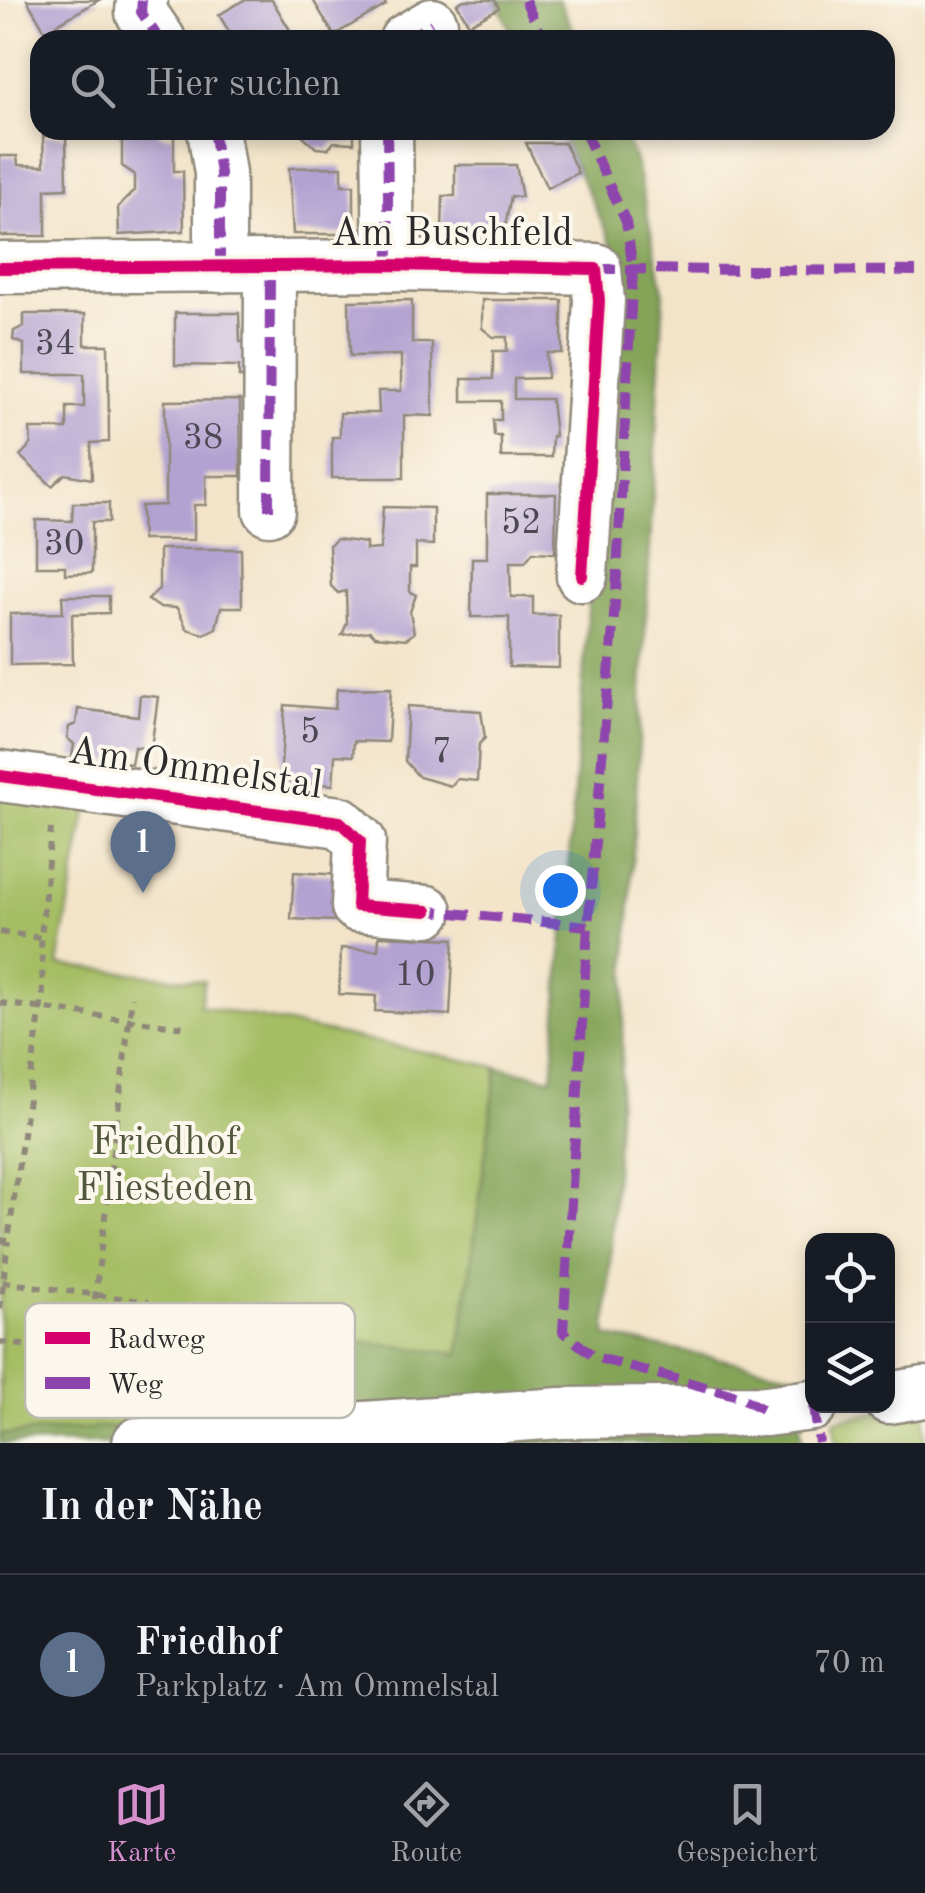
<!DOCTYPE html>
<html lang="de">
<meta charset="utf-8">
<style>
:root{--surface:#171b24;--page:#20242c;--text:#f1f3f6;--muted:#9ea1a6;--line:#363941;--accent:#d690ce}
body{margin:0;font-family:"Old Standard TT",serif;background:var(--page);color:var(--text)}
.controls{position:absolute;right:30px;bottom:30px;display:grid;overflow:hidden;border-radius:20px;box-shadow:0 5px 15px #0003}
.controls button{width:90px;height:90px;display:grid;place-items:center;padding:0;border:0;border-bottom:2px solid var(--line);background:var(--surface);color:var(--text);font:50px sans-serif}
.you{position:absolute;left:560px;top:890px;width:35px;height:35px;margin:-25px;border:8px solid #fff;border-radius:50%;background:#1a73e8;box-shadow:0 0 0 15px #1a73e833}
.badge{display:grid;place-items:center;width:65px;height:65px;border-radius:50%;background:var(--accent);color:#fff;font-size:32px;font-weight:700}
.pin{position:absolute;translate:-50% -82px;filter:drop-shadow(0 2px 5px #0008)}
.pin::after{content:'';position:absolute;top:52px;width:35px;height:30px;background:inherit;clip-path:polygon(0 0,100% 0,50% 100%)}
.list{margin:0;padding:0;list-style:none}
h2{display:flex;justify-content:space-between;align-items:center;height:130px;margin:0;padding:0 40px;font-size:42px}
h2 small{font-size:32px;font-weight:400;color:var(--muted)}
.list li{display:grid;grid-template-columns:65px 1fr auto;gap:30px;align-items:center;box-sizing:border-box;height:180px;padding:0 40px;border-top:2px solid var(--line)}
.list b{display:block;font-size:38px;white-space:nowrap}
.list p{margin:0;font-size:32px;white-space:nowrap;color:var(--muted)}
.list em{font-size:32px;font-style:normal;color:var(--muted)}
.icon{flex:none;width:55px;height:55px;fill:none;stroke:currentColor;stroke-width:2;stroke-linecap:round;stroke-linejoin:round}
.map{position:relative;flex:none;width:925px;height:1443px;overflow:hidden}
.search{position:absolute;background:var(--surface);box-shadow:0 5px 15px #0003;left:30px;right:30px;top:30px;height:110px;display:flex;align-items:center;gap:25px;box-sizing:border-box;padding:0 35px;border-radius:30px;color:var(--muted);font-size:38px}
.sheet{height:310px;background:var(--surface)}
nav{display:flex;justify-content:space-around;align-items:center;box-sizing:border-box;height:140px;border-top:2px solid var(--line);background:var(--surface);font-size:28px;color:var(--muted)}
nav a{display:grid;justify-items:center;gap:5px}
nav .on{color:var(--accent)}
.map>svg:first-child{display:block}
.green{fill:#a5bd63;stroke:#687447;stroke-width:2.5}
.forest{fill:#84a459;stroke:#586842;stroke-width:2.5}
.building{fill:#b2a2d1}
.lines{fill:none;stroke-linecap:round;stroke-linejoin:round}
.minor-casing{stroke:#8f887a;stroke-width:55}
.path{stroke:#8f887a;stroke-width:6;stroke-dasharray:8 8;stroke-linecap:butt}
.minor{stroke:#fff;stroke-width:50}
.quiet{stroke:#8e44ad;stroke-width:10;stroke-dasharray:20 10;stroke-linecap:butt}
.cycleway-casing{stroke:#fbf7ec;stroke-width:19}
.cycleway{stroke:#d6006c;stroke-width:12}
.labels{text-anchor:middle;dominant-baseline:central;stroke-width:8;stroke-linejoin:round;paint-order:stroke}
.number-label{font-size:35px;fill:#4d4954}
.street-label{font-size:40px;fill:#2b2b2b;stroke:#fbf7ec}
.park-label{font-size:40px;fill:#50573c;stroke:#fbf7ec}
.key{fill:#fbf7ec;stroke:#bdbab2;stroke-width:2.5}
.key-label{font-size:28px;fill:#2b2b2b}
</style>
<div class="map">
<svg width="925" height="1443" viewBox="0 0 925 1443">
<rect width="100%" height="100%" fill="#fbf7ec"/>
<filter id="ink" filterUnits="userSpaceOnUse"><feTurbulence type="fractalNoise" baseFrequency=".01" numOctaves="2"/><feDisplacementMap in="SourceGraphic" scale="20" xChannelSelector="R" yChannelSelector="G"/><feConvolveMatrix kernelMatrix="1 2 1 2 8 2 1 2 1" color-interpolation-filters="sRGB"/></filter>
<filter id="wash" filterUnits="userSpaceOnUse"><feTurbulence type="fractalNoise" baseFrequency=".0048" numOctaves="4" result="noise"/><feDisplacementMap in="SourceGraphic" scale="40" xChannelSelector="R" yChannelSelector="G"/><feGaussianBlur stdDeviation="2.25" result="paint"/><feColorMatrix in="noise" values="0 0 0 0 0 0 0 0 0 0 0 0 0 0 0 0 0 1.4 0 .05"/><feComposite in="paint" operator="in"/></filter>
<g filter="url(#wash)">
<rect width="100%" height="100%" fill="#f3e4c9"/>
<g class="green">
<path d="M0,795l87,11 -29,159 146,16 -4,25 297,61 -38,288 -246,-31 -12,97 -201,14z"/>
<path d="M925,1404v39h-89l-2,-23z"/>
</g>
<g class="forest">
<path d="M496,0h63l19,40h-63z"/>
<path d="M558,130h63l15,32 28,132 -58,1042 190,38 6,69h-802v-8l200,-14 12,-97 247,30 38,-287 55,11 64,-827z"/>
</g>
<g id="blocks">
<g class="building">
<path d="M27,0h72l-54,31z"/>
<path d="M244,0h28l24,40h-62l-15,-25z"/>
<path d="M313,0h70l3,5 -52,30z"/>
<path d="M464,0h31l4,8 -30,16 -12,-20z"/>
<path d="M117,130h40l4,6h13v35h9l1,60 -65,4 -1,-28 16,-16v-17l-12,-8v-30z"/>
<path d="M297,130h57v13l-20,-1 -6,7 -12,-1z"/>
<path d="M43,136h23l1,52 -21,1v47h-46v-80h17l1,9 26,1z"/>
<path d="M526,143h38l14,30 -31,15z"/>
<path d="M455,165h61l6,32 -11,-1 -7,36h-62l1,-36h12z"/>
<path d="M342,167v18h12v49h-61l-4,-66z"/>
<path d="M412,300v43h20l1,73 -29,-1v63h-72v-41h8v-24h39l-1,-22h23v-36l-51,1 -1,-55z"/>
<path d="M482,300h80v53h-15v25l-33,1v20h37l4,37h-3l-1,21h-50v-21h-7l-1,-16h8v-19h-39v-22h31v-28h14v-14h-14l-11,-9z"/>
<path d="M175,313h64l1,29h16l1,35h-18v-11l-64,-1z"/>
<path d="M24,314h61v31h23l1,97 -18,1 1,36 -27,-5 -13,12 -32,-30 11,-12 -1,-15h37v-22h17v-33h-60v-30l-11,-4 1,-9 10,-5z"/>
<path d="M240,400l1,76h-35v29h-12v35h-52l-1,-34 24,-1v-104z"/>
<path d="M487,494h69l-1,59 -22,-1 -8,10h-15l1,35h22v18h26v53l-50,-1v-50h-38l1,-59h15z"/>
<path d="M73,503h36v19h-17v51l-27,1v-8h-29v-46l36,1z"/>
<path d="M383,507l50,1v37l-17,-1v23h-6v24l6,4 -6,17 4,21 -8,6 -31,-3 -5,-5 -28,4 5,-12 -1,-32 -8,2 -7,-7 -2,-41 8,-6 29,4v7l14,-1z"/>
<path d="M159,549h82l1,58h-21l-5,21 -12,6 -17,-5 -10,-21 -18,-1 -11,-7 11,-11z"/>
<path d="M62,596h47v17l-37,1 1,50 -63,1v-51l53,-1z"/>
<path d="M391,688l-3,54 -34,-1 -1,15 -18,-1 -2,30 -53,-4 5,-76 50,4 2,-20z"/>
<path d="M140,695l18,2 -7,52 -17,-2 -3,17 -59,-7 2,-13 -7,-6 2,-11 7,-3 2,-15 60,7z"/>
<path d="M408,706l73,5 4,27 -6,6 -2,37 -20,-2 -6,7 -32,-9 -14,-16z"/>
<path d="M294,872l46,3 -3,46 -46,-2z"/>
<path d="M379,936l75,3 -4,76 -75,-4 1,-15 -37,-2 2,-46 37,2z"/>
</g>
</g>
</g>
<g filter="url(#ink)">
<use href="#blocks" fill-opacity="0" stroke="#8f887a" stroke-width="2.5"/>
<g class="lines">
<defs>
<g id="minor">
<path d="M142,0l-1,12 19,28"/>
<path d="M405,40l27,-16"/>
<path d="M213,130l7,43v94"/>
<path d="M387,130l2,135"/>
<path d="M0,268l389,-3 207,4 3,32 -17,275"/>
<path d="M269,510l1,-243"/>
<path d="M0,776l340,46 20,19 -3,65 70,5"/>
<path d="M888,1398l37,-6"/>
<path d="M138,1443l423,-30 205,-2 46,-6"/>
</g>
</defs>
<use href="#minor" class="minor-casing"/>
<g class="path">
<path d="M0,932l41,6"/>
<path d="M0,1003l184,24"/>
<path d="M0,1240l8,1 35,-249 -2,-54 10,-109"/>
<path d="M3,1282l146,20"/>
<path d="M0,1309l8,-68"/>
<path d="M0,1342l88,12 44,-357"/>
</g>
<use href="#minor" class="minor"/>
<g class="quiet">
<path d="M142,0l-1,12 19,28"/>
<path d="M525,0l18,40"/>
<path d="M405,40l27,-16"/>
<path d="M213,130l7,43v94"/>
<path d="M387,130l2,135"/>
<path d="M584,130l42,92 7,47 -17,322 -28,335 -25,406 32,25 143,39 28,15"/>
<path d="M596,269l329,2"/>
<path d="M269,510l1,-243"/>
<path d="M421,910l167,16"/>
<path d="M814,1406l5,37"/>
</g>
<defs>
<g id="cycleway">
<path d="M0,268l389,-3 207,4 3,32 -17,275"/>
<path d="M0,776l340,46 20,19 -3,65 70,5"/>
</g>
</defs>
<use href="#cycleway" class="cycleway-casing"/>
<use href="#cycleway" class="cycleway"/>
</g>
</g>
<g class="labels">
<g class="number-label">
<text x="55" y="344">34</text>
<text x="203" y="438">38</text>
<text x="521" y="523">52</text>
<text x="64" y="544">30</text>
<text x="310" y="732">5</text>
<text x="442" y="752">7</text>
<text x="415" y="975">10</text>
</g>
<g class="street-label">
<text x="452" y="235">Am Buschfeld</text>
<text transform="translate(195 770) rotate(8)">Am Ommelstal</text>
</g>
<g class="park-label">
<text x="165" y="1144">Friedhof<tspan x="165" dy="46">Fliesteden</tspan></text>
</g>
</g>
<rect x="25" y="1303" width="330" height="115" rx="15" class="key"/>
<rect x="45" y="1332" width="45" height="12" fill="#d6006c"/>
<rect x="45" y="1377" width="45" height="12" fill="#8e44ad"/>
<g class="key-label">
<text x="108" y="1348">Radweg</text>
<text x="108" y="1393">Weg</text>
</g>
</svg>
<div class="controls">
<button><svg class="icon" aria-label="locate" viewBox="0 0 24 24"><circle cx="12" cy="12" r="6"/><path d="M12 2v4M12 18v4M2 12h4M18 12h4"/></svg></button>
<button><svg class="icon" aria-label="layers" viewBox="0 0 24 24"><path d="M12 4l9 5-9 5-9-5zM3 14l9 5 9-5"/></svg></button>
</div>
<div class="you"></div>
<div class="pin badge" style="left:143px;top:893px;background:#5c6f8a">1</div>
<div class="search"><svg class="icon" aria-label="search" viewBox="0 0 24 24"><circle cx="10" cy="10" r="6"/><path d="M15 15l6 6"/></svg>Hier suchen</div>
</div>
<section class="sheet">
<h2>In der Nähe<small></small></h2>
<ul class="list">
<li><span class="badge" style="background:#5c6f8a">1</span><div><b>Friedhof</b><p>Parkplatz · Am Ommelstal</p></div><em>70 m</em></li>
</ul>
</section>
<nav>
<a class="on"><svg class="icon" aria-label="map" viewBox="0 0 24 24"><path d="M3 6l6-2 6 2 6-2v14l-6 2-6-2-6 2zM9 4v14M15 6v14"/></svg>Karte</a>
<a><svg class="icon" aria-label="directions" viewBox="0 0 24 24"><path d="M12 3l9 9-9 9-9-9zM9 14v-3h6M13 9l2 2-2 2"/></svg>Route</a>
<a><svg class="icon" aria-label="saved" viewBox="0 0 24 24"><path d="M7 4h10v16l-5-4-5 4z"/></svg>Gespeichert</a>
</nav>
